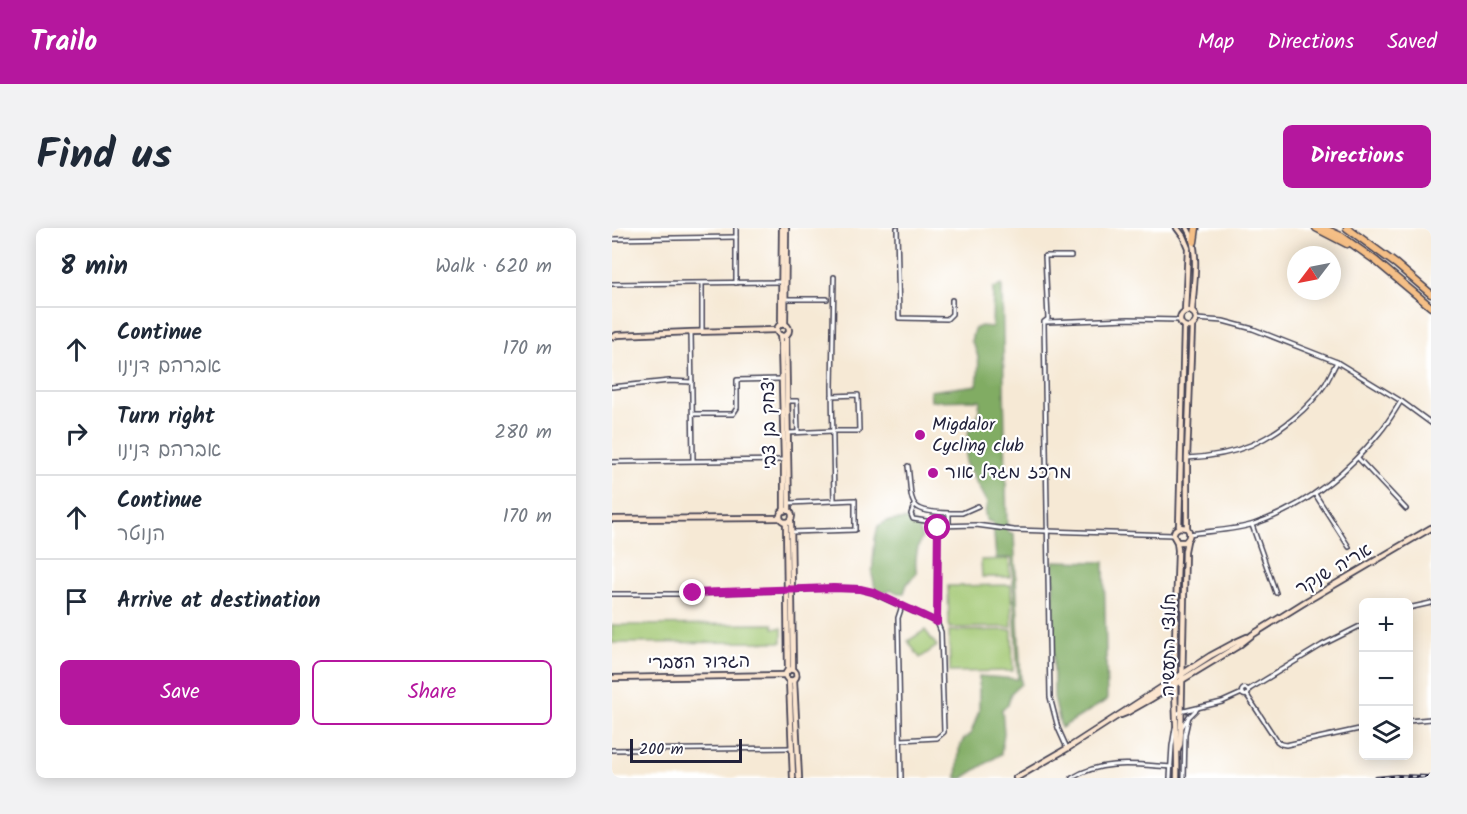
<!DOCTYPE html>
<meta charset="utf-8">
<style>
:root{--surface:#fff;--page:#f2f2f3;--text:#1f2937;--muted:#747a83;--line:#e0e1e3;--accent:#b5179e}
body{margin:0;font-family:Kalam,"Playpen Sans Hebrew",sans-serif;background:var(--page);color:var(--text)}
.controls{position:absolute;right:18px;bottom:18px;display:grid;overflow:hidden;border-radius:9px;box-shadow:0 3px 15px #0003}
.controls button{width:54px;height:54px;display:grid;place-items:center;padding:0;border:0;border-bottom:2px solid var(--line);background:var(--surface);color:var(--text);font:30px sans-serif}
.compass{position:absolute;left:675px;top:18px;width:54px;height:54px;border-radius:50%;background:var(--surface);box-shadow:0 3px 15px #0003;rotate:238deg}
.scale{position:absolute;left:18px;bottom:15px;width:112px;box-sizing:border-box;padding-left:6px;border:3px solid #22223b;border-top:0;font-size:16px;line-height:21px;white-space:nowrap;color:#22223b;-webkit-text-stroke:4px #fff;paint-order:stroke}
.stop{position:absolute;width:18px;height:18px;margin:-14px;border:4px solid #b5179e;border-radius:50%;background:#fff}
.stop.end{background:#b5179e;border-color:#fff;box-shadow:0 2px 6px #0008}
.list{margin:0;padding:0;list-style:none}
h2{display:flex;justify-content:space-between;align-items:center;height:78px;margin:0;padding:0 24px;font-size:26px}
h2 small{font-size:20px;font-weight:400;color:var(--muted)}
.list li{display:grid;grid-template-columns:39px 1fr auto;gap:18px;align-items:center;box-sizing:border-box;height:84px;padding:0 24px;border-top:2px solid var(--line)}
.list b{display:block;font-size:22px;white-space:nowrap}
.list p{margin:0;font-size:20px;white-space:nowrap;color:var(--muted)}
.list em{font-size:20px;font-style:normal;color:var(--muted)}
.actions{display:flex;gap:12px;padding:18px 24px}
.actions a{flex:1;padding:14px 0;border:2px solid var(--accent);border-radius:9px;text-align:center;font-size:21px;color:var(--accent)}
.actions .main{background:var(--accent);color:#fff}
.icon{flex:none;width:33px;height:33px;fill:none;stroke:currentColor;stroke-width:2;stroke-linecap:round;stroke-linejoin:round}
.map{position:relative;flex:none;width:819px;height:550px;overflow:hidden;border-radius:9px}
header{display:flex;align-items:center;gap:36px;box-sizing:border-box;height:84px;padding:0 30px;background:var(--accent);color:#fff}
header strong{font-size:28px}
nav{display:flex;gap:33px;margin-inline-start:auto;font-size:21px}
.intro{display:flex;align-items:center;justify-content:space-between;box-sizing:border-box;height:144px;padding:0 36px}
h1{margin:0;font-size:42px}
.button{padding:15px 27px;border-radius:9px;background:var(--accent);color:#fff;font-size:21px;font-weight:700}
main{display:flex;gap:36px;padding:0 36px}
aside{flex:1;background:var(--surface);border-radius:9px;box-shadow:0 3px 15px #0003}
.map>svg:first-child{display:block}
.green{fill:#a2c772;stroke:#627456;stroke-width:1.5}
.forest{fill:#81ac64;stroke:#526750;stroke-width:1.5}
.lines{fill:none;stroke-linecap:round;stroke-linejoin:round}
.street-casing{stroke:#424052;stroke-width:6}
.secondary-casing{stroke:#424052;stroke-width:8}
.highway-casing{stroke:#424052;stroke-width:9}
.street{stroke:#fff;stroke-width:3}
.secondary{stroke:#fbe5cf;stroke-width:4.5}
.highway{stroke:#f5bf86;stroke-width:6}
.rail-casing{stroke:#22223b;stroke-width:4}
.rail{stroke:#fff;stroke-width:1.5;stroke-dasharray:4.5;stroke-linecap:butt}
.route{stroke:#b5179e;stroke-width:8}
.poi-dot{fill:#b5179e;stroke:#fff;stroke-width:2}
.labels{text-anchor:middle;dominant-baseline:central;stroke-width:4.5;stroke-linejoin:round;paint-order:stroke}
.street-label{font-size:18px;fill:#22223b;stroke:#fff}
.poi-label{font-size:18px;fill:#22223b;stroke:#fff;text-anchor:start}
</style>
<header>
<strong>Trailo</strong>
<nav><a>Map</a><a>Directions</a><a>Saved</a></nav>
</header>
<div class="intro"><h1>Find us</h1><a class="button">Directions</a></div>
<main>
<aside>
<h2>8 min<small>Walk · 620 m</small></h2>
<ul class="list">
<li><svg class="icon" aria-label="ahead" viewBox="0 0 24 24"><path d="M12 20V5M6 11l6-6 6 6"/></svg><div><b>Continue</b><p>אברהם דנינו</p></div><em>170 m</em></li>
<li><svg class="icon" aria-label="right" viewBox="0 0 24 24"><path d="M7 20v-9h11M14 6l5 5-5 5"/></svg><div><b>Turn right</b><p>אברהם דנינו</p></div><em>280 m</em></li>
<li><svg class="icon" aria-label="ahead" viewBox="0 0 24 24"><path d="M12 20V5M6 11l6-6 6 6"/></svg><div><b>Continue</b><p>הנוטר</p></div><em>170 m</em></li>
<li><svg class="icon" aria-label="arrive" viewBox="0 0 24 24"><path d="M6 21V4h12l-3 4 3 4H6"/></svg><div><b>Arrive at destination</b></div></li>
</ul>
<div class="actions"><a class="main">Save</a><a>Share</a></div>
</aside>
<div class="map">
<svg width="819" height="550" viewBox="0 0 819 550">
<rect width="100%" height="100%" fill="#fff"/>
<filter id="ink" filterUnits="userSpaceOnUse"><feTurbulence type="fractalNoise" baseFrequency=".0167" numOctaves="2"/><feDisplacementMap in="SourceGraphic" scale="12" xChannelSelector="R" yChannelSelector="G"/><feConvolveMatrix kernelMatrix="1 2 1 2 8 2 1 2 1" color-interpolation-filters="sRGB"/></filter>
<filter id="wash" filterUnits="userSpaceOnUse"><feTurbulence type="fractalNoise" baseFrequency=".008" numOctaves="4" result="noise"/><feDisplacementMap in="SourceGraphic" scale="24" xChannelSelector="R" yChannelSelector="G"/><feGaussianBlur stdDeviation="1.35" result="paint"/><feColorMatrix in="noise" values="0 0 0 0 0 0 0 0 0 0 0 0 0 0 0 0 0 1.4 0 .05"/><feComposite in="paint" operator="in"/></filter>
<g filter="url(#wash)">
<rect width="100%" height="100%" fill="#f6e9d5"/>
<g class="green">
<path d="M397,331l1,18h-28l-1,-17z"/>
<path d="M399,357l1,42 -63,1 -1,-42z"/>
<path d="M161,396l1,4h8v14l-170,1v-18z"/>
<path d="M313,402l12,16 -17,12 -12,-17z"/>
<path d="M400,402l1,41 -63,1 -1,-41z"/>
</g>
<g class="forest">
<path d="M390,57l5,246 7,3 7,150 -10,9 -3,12 -6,4 2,24 -3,21 -38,24h-6l2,-28 4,-10 8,-7 8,-22v-35l39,3 -6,-121h-16l-3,-35 -7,-3 -1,-7 2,-10 -22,-41 3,-30 9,-7 3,-25 -49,1 -1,-10 47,-6c2,-16 4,-30 -6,-44l3,-12 7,-3 11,1 1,-39z"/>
<path d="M298,291l9,10 3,9c-5,8 -8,26 -5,35l-10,11 -3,9h-6l-6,-3c-22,10 -15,-4 -20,-15l3,-36 3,-13 9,-5z"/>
<path d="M441,333l51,1 3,138 -46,28 -7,-31z"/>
</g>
</g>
<g filter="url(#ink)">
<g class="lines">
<defs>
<g id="street">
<path d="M124,0v55"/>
<path d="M285,0l2,90 48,1 5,-5v-14"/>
<path d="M0,11l124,-2"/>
<path d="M0,56l169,-2"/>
<path d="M90,56v47"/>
<path d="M173,71h42"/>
<path d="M584,91l27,2 30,8 84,33 64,39 30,22"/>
<path d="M434,94l83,-3 50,1"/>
<path d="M79,104l2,128"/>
<path d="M0,159l57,-6 23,1"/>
<path d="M175,173h10l1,31"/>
<path d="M81,186h40l4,-6v-28l45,-1"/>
<path d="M176,205l45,-2h26l-1,-36 -26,1"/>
<path d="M575,230c21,-1 45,-5 64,-13 28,-12 59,-37 75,-62 4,-7 7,-14 11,-21"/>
<path d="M746,230l48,51"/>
<path d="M0,234l172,-2"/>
<path d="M296,238c5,37 -3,46 41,47v12"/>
<path d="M703,266l34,53"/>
<path d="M222,272l-2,-113 2,-110"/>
<path d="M177,275l66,-3v30l-64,2"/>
<path d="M302,277l-3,9 2,5 19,3 6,4"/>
<path d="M337,285h13l16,-7"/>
<path d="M640,297l24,68"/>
<path d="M577,306c20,-3 47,-4 65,-10 50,-17 93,-51 126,-92 8,-9 14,-20 21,-31"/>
<path d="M0,366h72l149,-6 27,1 13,4 64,29"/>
<path d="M796,380l23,-5"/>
<circle cx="633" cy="464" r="3.5"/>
<path d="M636,462l74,-45 42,-21"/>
<path d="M635,467l30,46 4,3 5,1 78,-17"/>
<path d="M564,487l4,-3 42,-10 20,-9"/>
<path d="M796,493l23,-2"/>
<path d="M570,499l6,-9 9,-9"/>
<path d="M289,512l36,-2 7,-6 -3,-100 -4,-10 1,-96 38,-1 38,5 159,5"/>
<path d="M455,520l-9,-20 -8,-31 -6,-375 4,-3 -3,-63h26"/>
<path d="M0,522l179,-2"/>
<path d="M289,550l-3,-160 4,-12"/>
<path d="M460,550c31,-19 65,-13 99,-11"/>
<path d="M558,550l2,-32 3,-18"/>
<path d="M572,550l1,-44 4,-18"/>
</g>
<g id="secondary">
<path d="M565,0l6,8 5,12 -3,63"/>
<path d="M575,0c14,22 6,59 5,84"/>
<circle cx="576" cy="91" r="8"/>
<circle cx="171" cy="102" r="6"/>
<path d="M169,97l1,-97"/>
<path d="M173,97l1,-97"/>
<path d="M168,107l1,9 3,116v51"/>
<path d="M174,108l3,175"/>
<path d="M0,109l5,-2 74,-3 86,-2"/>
<circle cx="174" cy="288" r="6"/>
<path d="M0,291l168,-1"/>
<path d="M179,293l2,149"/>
<path d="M174,294l2,149"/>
<path d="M567,299l5,-200"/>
<path d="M575,300v-70l5,-131"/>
<circle cx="179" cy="447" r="5.5"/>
<path d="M0,450l174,-3"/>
<path d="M177,452l4,98"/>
<path d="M182,452l5,98"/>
<path d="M509,487l5,-2 23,-13 89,-54 14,-11 53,-33 126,-74"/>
<path d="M566,522l2,-6 1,-14 4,-179 2,-10"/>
<path d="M404,550l52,-30 142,-92 26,-14 11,-5"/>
<path d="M565,550c1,-32 -2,-65 -2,-97 -1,-44 2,-87 3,-131l-1,-8 -4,-7 2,-5 4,-3 8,1c4,5 3,10 -2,14h-8"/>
</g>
<g id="highway">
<path d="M704,0l31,16"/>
<path d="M711,0l18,8 35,25 55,46"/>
<path d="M735,0l49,36 35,30"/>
<path d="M582,14l2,-14"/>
</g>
</defs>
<use href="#street" class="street-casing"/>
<use href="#secondary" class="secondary-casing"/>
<use href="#highway" class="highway-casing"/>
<use href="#street" class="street"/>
<use href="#secondary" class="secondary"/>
<use href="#highway" class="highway"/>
<defs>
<path id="rail" d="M763,550l22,-2 34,1"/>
</defs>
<use href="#rail" class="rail-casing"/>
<use href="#rail" class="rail"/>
</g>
</g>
<g class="lines" filter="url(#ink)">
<path class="route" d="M81,365l140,-5 27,1 13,3 64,30 1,-94"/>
</g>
<g class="poi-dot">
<circle cx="308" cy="207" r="6"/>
<circle cx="321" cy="245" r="6"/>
</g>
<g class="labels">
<g class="street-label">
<text transform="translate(158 195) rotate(-91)">יצחק בן צבי</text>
<text transform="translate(722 342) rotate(-30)">אריה שנקר</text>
<text transform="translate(558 417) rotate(-89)">חלוצי התעשיה</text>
<text transform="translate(87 435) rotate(-1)">הגדוד העברי</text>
</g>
<g class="poi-label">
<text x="320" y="197">Migdalor<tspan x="320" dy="21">Cycling club</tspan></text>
<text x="333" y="245">מרכז מגדל אור</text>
</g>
</g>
</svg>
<div class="controls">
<button>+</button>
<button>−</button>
<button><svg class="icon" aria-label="layers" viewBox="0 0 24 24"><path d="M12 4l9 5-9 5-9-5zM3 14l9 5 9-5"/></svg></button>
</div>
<svg class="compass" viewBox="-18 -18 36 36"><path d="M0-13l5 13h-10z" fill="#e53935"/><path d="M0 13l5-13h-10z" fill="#747a83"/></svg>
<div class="scale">200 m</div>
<div class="stop" style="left:326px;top:300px"></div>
<div class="stop end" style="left:81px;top:365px"></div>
</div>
</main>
